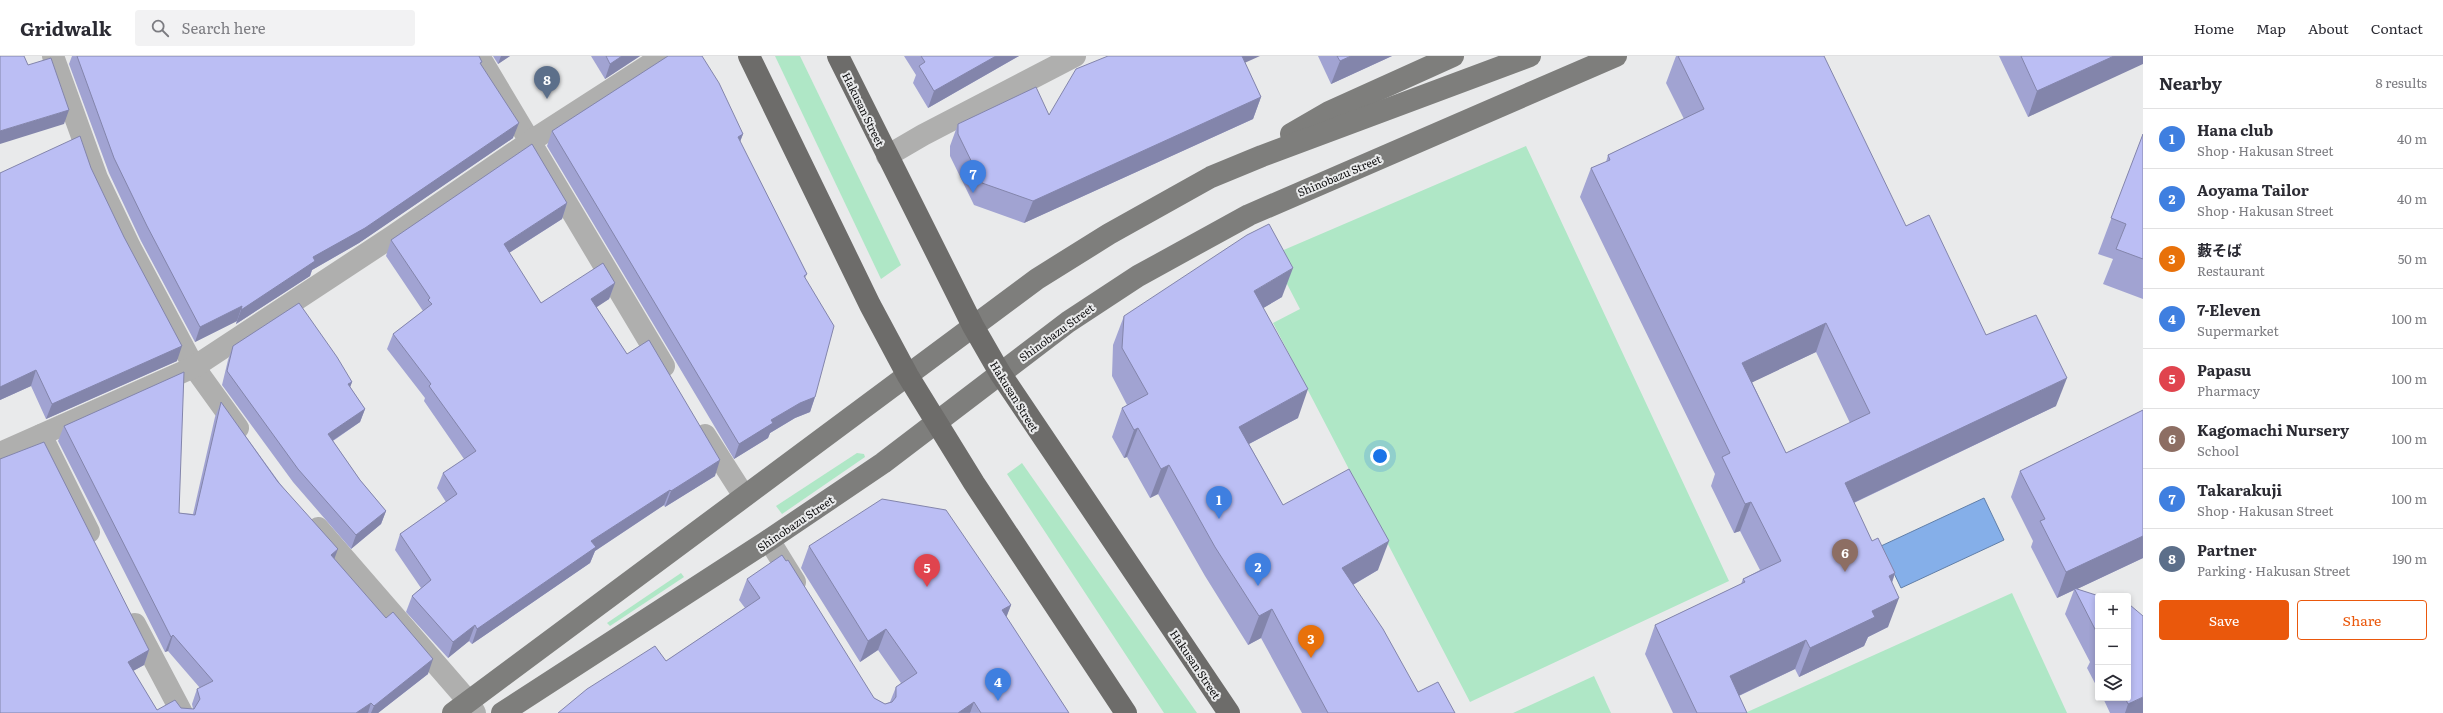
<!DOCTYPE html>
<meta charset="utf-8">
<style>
:root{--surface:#fff;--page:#f2f2f3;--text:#2b2b33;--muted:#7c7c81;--line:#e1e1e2;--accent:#ea580c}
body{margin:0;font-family:Literata,"Noto Sans JP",serif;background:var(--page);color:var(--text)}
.controls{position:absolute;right:12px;bottom:12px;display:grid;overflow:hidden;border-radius:4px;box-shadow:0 2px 6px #0003}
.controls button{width:36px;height:36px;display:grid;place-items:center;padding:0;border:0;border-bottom:1px solid var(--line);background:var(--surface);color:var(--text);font:20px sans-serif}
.you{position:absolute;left:1380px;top:400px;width:14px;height:14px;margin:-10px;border:3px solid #fff;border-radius:50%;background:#1a73e8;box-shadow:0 0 0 6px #1a73e833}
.badge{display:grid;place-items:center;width:26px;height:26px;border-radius:50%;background:var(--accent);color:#fff;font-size:13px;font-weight:700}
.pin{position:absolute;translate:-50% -33px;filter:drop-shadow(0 1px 2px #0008)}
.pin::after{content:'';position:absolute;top:21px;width:14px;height:12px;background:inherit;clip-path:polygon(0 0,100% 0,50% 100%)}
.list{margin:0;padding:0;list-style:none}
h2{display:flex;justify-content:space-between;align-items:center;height:52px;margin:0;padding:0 16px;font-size:17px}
h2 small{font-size:13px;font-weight:400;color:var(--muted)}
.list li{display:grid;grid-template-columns:26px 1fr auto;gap:12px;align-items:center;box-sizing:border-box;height:60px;padding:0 16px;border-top:1px solid var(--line)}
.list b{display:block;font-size:15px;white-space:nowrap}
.list p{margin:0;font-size:13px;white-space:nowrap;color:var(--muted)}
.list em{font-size:13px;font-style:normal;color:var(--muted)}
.actions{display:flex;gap:8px;padding:12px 16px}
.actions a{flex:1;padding:9px 0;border:1px solid var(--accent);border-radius:4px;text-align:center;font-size:14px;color:var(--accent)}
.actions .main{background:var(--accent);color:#fff}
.icon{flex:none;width:22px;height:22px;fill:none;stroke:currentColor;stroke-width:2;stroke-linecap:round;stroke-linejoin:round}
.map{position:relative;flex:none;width:2143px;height:657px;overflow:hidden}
header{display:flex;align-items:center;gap:24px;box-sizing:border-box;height:56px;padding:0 20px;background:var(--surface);border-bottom:1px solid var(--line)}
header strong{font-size:19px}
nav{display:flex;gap:22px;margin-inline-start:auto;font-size:14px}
.search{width:280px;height:36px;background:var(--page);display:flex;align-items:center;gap:10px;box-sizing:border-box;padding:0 14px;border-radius:4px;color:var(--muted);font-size:15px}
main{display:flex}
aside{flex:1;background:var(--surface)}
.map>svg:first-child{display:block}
.green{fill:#afe7c6}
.water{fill:#85afe9;stroke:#617fa8}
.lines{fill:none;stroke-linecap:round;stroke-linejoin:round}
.minor{stroke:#afafae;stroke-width:22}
.major{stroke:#7e7e7c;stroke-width:22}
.highway{stroke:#6d6c6a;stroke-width:22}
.wall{fill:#a1a3d2;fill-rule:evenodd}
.shaded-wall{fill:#8385ab}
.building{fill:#bbbef4;stroke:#8385ab;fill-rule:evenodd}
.labels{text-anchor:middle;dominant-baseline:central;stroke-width:4;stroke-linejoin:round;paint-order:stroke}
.street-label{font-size:11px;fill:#0e0e0f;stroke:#e9eaeb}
</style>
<header>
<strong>Gridwalk</strong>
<div class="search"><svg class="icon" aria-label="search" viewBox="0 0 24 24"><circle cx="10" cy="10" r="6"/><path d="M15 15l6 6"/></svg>Search here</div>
<nav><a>Home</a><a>Map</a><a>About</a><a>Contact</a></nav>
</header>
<main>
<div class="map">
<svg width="2143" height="657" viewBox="0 0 2143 657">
<rect width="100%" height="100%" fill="#e9eaeb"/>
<g class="green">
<path d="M775,0h25l101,209 -20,14z"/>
<path d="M1526,90l203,435 -259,121 -197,-379 27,-14 -28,-54z"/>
<path d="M857,397l7,1 1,3 -83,57 -6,-8z"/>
<path d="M1022,407l175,250h-33l-157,-239z"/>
<path d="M681,517l3,4 -74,49 -3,-3z"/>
<path d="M2012,537l55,120h-322z"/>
<path d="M1594,620l17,37h-98z"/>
</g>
<path class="water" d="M1984,442l20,42 -103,48 -20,-42z"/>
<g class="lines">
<g class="minor">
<path d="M53,0l44,122 33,69 64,120 44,61"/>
<path d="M479,0l185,310"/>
<path d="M887,100l36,-21 152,-79"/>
<path d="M41,379l48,97"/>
<path d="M705,379l39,61"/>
<path d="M0,397l194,-86 199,-131 138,-95 132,-85"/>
<path d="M318,472l151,174 6,11"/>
<path d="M769,484l26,42"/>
<path d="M135,568l47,89"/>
</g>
<g class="major">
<path d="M1291,78l38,-22 124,-56"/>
<path d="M453,657l584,-434 72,-45 102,-57 51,-21 268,-100"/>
<path d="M502,657l267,-173 114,-77 185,-141 70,-46 111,-61 367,-159"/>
</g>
<g class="highway">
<path d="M749,0l121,249 38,71 66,107 152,230"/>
<path d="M838,0l135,270 27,47 229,340"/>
</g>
</g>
<g class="wall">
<path d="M72,0h407l3,6 -1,2 32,74 -154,105 -47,27 -2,6 -74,48 1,-3 -42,21 -54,-101 -32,-68 -40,-109z"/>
<path d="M493,0h17l-12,8z"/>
<path d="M591,0h49l-35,23z"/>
<path d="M904,0h115l-91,52 -15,-25 3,-8z"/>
<path d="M1318,0h74l-61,28z"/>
<path d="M1676,0h2l228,170 80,109 70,71 -202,97 18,38 23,32 -3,10 -4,44 -20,10 -4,9 -65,31 -4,-8 -56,27 8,17h-74l-28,-59 10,-29 86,-41 2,-5 17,-9 -20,-39 -6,2 -23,-47 4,-12 -135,-277 11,-29 15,-6 2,-7 76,-36 -18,-36zM1816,296l34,71 -64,30 -34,-71z"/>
<path d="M1999,0h144l-115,61z"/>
<path d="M1245,7l16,34 -8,22 -229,104 -50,-18 -24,-49v-10l8,-22 91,-9z"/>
<path d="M552,75l191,3 -3,8 67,132 -2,4 10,119 -5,15 -15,6 -25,15 -2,5 -34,21 -187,-313z"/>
<path d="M2143,78v165l-40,-15 10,-25 -15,-5z"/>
<path d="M91,112l86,193 -131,58 -15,-33 -31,14v-227z"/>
<path d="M567,147l-5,16 -53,34 32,50 74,-20 -6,16 -13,8 31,47 88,122 -50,31 -1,-2 -69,46 -5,12 -118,81 -3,-3 -21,17 -42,-46 6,-16 9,-8 -26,-38 5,-16 46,-32 -9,-14 6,-15 21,-14 -40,-58 1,-3 -38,-49 6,-15 30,-23 -37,-55 5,-16z"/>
<path d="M1282,241l-19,11 35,110 -49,26 34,61 95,65 -25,15 65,107 37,21h-153l-41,-75 -13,7 -43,-69 -47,-82 -8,4 -23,-41 -3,1 -12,-21 10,-29 5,-3 -15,-29 1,-31 11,-29z"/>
<path d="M233,290l119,36 -2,5 15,22 -5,13 -27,19 27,39 26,31 -5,13 -30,25 -58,-67 -71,-97 6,-25z"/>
<path d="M221,346l113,156 94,116 -50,39h-378l149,-63 -5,15 -11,6 24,39 24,-2 12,1 -1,-5 5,-15 3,-1 -32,-37 -3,1 -107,-211 6,-15 115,87 14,1 22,-97z"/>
<path d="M2143,354v148l-66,31 21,7v93l-11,-21 3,-6 -25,-48 9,-24 -17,8 -26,-51 2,-6 -22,-44 9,-26z"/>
<path d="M809,490l202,59 -5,12 63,96h-511l108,-52 79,-53 -6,-8 8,-21 127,119 11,6 5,-2 6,-15 5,-4 -23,-33 -18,12 -59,-94z"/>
<path d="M2103,642h25l15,15h-33z"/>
</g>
<g class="shaded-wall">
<path d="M501,0h9l-12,8z"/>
<path d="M622,0h18l-35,23 5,-15z"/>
<path d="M996,0h23l-91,52 6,-17z"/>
<path d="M1236,0h24l-20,9z"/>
<path d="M1351,0h41l-61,28 9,-23z"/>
<path d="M2114,0h29v8l-115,53 9,-26z"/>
<path d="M1261,41l-8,22 -229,104 9,-22z"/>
<path d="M69,54l-5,14 -64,20v-13z"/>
<path d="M519,67l-6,15 -154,105 -47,27 -2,6 -74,48 5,-14 72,-53z"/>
<path d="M743,78l-6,15 1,-12z"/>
<path d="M567,147l-5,16 -64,41 6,-16z"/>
<path d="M1293,212l-11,29 -39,23 11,-29z"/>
<path d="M615,227l-6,16 -24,16 6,-16z"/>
<path d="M242,250l-5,15 -42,21 5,-15z"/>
<path d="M1826,267l-10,29 -84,40 10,-29z"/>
<path d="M182,290l-5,15 -131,58 6,-15z"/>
<path d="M36,314l-5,16 -31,14v-13z"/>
<path d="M2067,322l-11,28 -222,106 11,-29z"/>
<path d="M352,326l-5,13 1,-11z"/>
<path d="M1308,333l-10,29 -70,37 11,-28z"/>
<path d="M815,341l-5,15 -15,6 -25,15 -2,5 -34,21 5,-15 32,-24 29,-17z"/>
<path d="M365,353l-5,13 -37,25 5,-13z"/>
<path d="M1138,372l-11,29 -3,1 10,-28z"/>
<path d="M720,404l-5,16 -50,31 6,-16z"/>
<path d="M1169,409l-11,29 -8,4 11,-29z"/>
<path d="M670,434l-6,15 -69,46 -5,12 -118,81 5,-15 114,-88z"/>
<path d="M1751,446l-11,29 -6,2 11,-29z"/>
<path d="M386,455l-5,13 -30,25 5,-14z"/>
<path d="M2143,480v22l-68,32 -1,-2v2l-17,8 9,-26z"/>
<path d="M1389,485l-11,29 -46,27 10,-29z"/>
<path d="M338,493l-6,16 -1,-10z"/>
<path d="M1895,517l-10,29 4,-26z"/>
<path d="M1899,542l-11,29 -20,10 -4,9 -65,31 11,-29 62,-37z"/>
<path d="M1011,549l-8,21 -1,-16z"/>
<path d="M1272,553l-11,29 -13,7 11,-29z"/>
<path d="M475,569l-6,16 -21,17 5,-16z"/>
<path d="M886,573l-8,21 -18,12 8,-21z"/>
<path d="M173,579l-5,16 -3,1 6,-15z"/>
<path d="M1806,584l-11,29 -76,36 11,-29z"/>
<path d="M149,594l-5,15 -22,12 6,-15z"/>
<path d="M433,603l-5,15 -50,39h-7l3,-7z"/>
<path d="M2143,641v16h-18l3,-9z"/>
<path d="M974,646l-4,11h-12z"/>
<path d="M371,647l-3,10h-12z"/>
</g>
<g class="building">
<path d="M0,0h24l4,9 23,-7 18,52 -69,21z"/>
<path d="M77,0h402l3,6 -2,1 39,60 -154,105 -52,29 2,4 -74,49 1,-4 -42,21 -53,-101 -33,-68z"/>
<path d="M606,0h16l-12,8z"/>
<path d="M668,0h34l17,27 24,51 -5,3 69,137 -3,2 30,50 -19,71 -15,6 -29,17 2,3 -34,21 -187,-313z"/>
<path d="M921,0h75l-62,35 -15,-25 6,-4z"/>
<path d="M1108,0h134l19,41 -228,104 -51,-18 -24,-49v-10l78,-37 13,28 27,-46z"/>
<path d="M1337,0h14l-11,5z"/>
<path d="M1678,0h146l82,170 23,-11 57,120 50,-20 31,63 -222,105 27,58 6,-3 17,35 -6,3 10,22 -27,13 3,6 -65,31 -4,-8 -76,36 17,37h-50l-42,-88 90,-43 -2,-3 38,-18 -30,-59 -6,2 -23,-47 8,-4 -139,-285 19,-8 -2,-5 96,-46zM1826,267l44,90 -84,40 -44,-90z"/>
<path d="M2021,0h93l-77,35z"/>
<path d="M2143,78v125l-27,-10 10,-25 -15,-6z"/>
<path d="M80,80l11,32 33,69 58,109 -130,58 -16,-34 -36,17v-214z"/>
<path d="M532,88l35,59 -63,41 37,59 62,-40 12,20 -24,16 36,55 22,-14 71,120 -49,31 -1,-1 -79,51 5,6 -119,82 -2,-4 -22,17 -41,-46 19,-16 -31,-46 57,-40 -14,-21 33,-22 -47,-65 2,-2 -38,-50 39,-30 -4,-4 2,-2 -39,-58z"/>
<path d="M1269,168l24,44 -39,23 54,98 -69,38 44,78 66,-36 40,72 -47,27 41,61 35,63 20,-10 17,31h-127l-56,-104 -13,7 -44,-69 -46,-82 -8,4 -23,-41 -4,2 -12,-22 26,-14 -26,-46 2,-32 123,-81z"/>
<path d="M299,247l38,54 15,25 -4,2 17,25 -37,25 32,46 26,31 -30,24 -58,-66 -71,-98 6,-25z"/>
<path d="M184,316l-5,141 16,2 26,-113 57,80 60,67 -7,6 55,63 7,-6 40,47 -59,47 -3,-3 -15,10h-356v-254l44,-17 105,208 -21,12 29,48 18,-10 6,8 13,1 6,-10 -3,-10 16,-8 -40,-46 -2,2 -107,-211z"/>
<path d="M2143,354v126l-77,36 -26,-51 5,-2 -25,-48z"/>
<path d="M882,443l64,11 65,95 -9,5 67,103h-88l-7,-11 -16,11h-400l29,-24 68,-43 11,15 94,-63 -13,-19 35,-24 4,6 2,-1 86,138 11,6 7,-2 4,-5v-10l21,-14 -31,-44 -18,12 -59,-95z"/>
<path d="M2074,532l25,8h-1v39z"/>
<path d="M2128,549h2l13,11v81l-15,7 -3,-6h3z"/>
</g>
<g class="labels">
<g class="street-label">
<text transform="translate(864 53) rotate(64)">Hakusan Street</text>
<text transform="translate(1339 119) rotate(-23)">Shinobazu Street</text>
<text transform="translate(1056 276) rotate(-36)">Shinobazu Street</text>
<text transform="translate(1015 340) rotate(58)">Hakusan Street</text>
<text transform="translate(795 467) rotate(-34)">Shinobazu Street</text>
<text transform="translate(1196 608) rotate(56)">Hakusan Street</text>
</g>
</g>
</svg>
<div class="controls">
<button>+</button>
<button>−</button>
<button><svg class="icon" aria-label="layers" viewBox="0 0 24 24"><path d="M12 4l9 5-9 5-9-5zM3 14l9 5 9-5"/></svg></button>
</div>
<div class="you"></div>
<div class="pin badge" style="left:1219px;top:463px;background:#3f7fe0">1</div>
<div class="pin badge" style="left:1258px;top:530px;background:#3f7fe0">2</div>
<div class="pin badge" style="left:1311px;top:602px;background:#e8710a">3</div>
<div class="pin badge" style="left:998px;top:645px;background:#3f7fe0">4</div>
<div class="pin badge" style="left:927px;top:531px;background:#e0444e">5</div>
<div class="pin badge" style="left:1845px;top:516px;background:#8d6e63">6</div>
<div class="pin badge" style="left:973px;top:137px;background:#3f7fe0">7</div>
<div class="pin badge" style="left:547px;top:43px;background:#5c6f8a">8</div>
</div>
<aside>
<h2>Nearby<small>8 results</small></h2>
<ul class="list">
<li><span class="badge" style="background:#3f7fe0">1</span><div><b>Hana club</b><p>Shop · Hakusan Street</p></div><em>40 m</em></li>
<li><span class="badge" style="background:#3f7fe0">2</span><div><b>Aoyama Tailor</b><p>Shop · Hakusan Street</p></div><em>40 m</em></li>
<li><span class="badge" style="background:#e8710a">3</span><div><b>藪そば</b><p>Restaurant</p></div><em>50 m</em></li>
<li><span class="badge" style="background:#3f7fe0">4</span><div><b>7-Eleven</b><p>Supermarket</p></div><em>100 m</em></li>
<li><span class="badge" style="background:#e0444e">5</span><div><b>Papasu</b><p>Pharmacy</p></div><em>100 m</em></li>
<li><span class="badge" style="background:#8d6e63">6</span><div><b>Kagomachi Nursery</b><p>School</p></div><em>100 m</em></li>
<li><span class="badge" style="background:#3f7fe0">7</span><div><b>Takarakuji</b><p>Shop · Hakusan Street</p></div><em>100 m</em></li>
<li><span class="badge" style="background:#5c6f8a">8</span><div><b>Partner</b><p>Parking · Hakusan Street</p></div><em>190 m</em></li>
</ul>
<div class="actions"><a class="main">Save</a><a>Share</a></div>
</aside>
</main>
